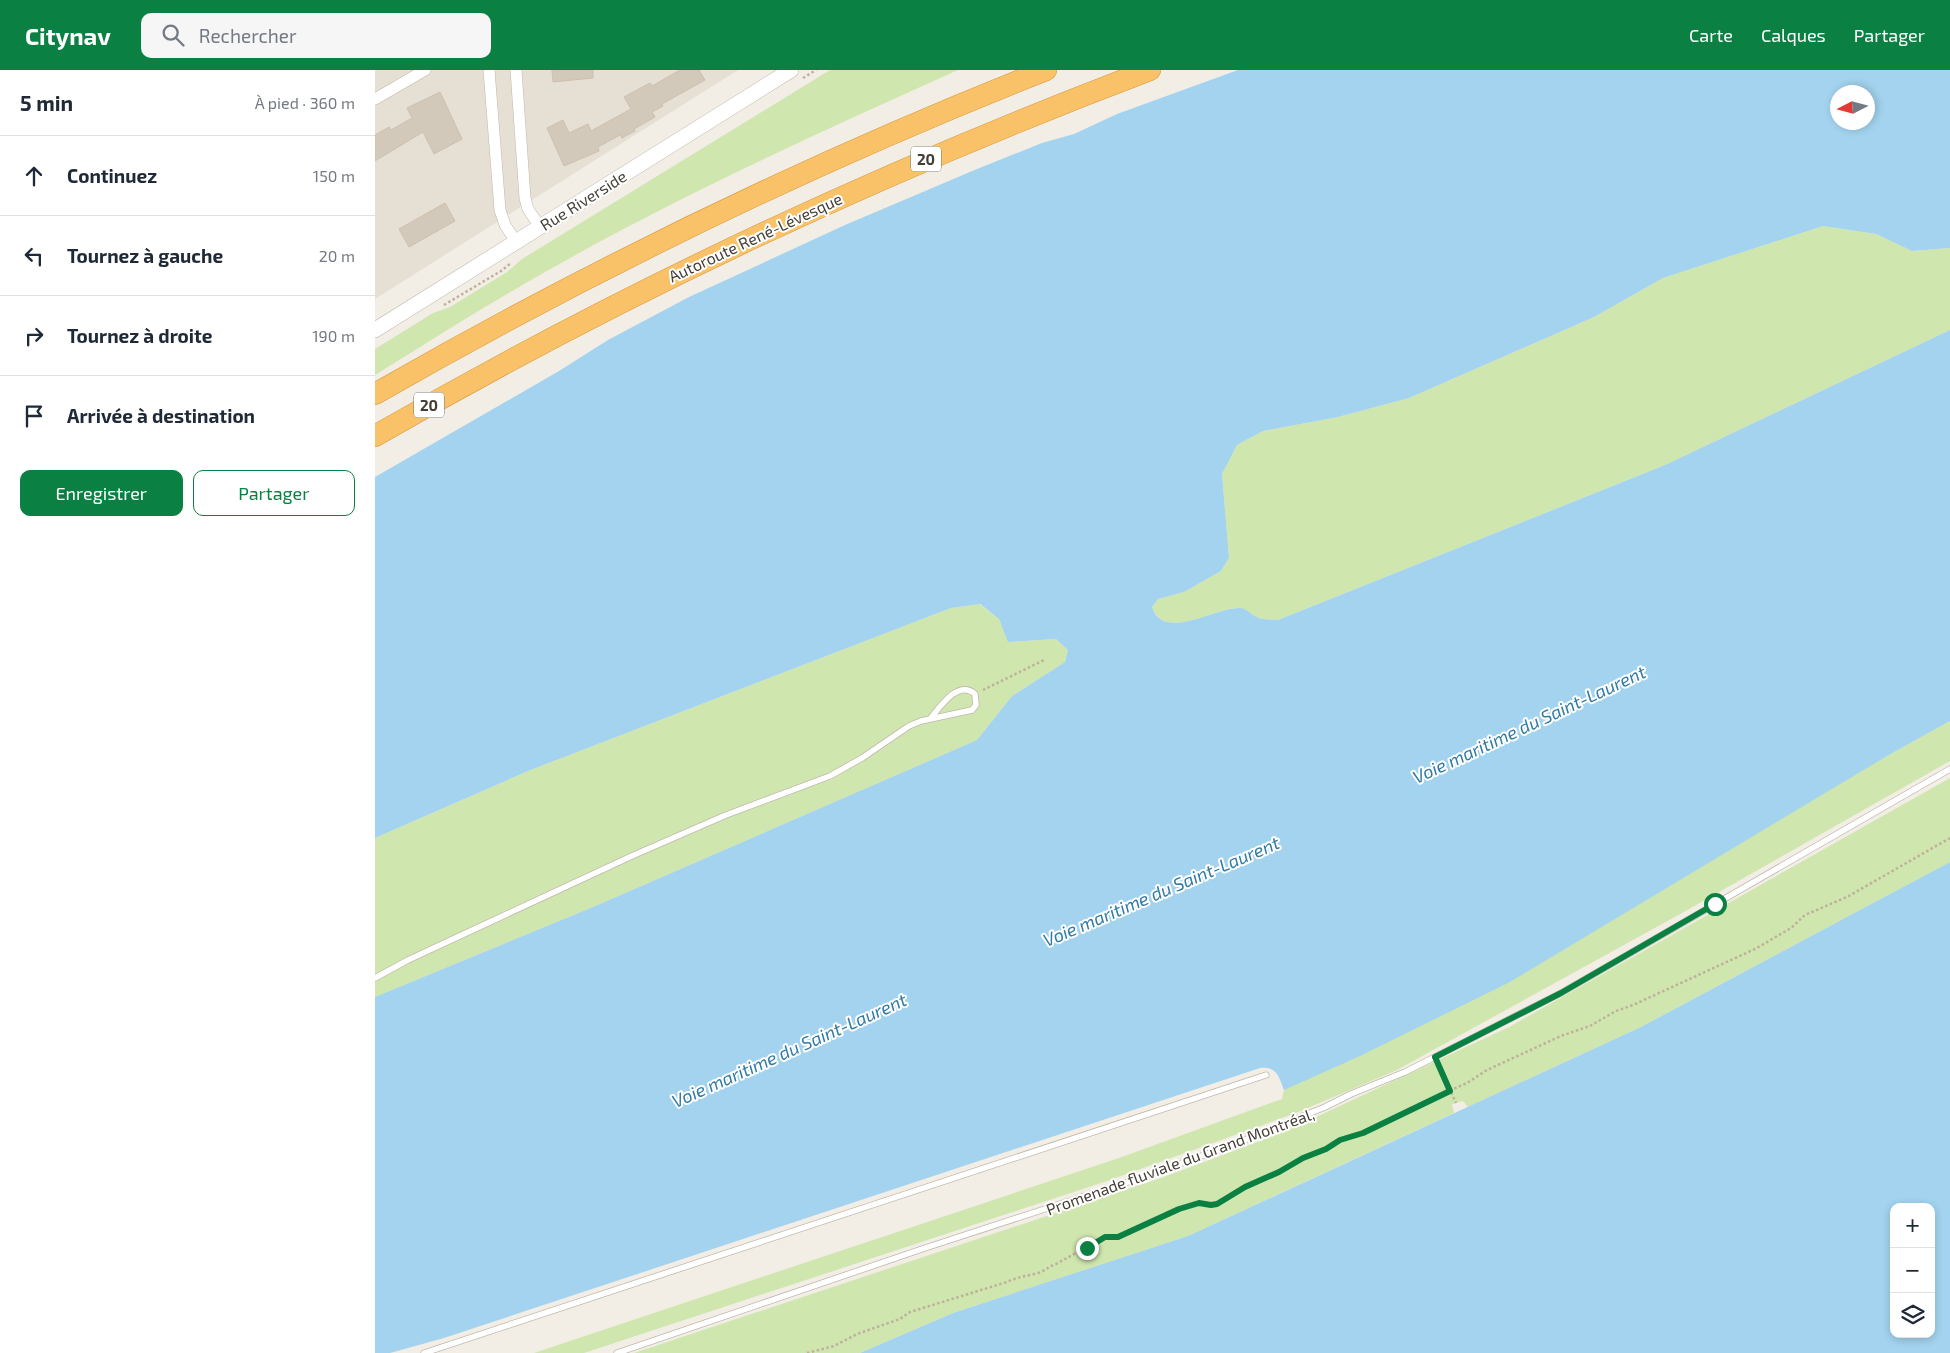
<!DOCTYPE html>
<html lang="fr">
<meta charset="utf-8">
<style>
:root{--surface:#fff;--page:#f6f6f7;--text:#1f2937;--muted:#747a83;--line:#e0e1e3;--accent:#0b8043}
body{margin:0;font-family:"Exo 2",sans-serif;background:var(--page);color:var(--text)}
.controls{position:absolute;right:15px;bottom:15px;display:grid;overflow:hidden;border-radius:10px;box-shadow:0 2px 8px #0003}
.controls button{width:45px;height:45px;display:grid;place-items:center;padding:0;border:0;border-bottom:1px solid var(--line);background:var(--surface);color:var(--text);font:25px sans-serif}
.compass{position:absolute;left:1455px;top:15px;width:45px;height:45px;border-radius:50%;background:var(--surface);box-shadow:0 2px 8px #0003;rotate:264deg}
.stop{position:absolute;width:15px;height:15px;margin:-11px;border:4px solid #0b8043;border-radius:50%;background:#fff}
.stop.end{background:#0b8043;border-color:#fff;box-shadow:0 1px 5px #0008}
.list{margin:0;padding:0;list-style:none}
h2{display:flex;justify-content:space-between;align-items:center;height:65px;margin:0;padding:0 20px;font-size:21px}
h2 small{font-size:16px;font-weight:400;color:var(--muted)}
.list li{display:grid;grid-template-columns:32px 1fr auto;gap:15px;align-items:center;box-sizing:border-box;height:80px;padding:0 20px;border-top:1px solid var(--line)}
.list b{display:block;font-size:19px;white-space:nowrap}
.list em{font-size:16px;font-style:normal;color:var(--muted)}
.actions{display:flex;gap:10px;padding:15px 20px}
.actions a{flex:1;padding:11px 0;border:1px solid var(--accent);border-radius:10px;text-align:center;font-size:18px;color:var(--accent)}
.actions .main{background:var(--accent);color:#fff}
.icon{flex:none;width:28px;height:28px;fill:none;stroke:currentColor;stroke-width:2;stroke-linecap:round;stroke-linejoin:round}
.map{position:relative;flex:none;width:1575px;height:1283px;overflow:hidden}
header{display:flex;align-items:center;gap:30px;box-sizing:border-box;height:70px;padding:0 25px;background:var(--accent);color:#fff}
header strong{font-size:24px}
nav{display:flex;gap:28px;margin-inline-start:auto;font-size:18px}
.search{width:350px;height:45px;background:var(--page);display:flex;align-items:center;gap:12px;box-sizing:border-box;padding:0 18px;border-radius:10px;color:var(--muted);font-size:19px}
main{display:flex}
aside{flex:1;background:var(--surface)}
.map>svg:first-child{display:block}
.residential{fill:#e6dfd3}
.green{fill:#d0e6af}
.water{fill:#a3d3ee;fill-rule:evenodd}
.building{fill:#d3c9bb;stroke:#cec0af}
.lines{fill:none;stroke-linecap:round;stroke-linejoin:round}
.service-casing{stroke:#c0b8ab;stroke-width:7}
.minor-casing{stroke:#c0b8ab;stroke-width:12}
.tertiary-casing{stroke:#c0b8ab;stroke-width:16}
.motorway-casing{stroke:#d89639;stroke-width:22}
.path{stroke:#bfb09a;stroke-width:2.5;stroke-dasharray:2.5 2.5;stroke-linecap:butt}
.service{stroke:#fff;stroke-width:5.5}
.minor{stroke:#fff;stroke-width:11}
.tertiary{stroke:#fff;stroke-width:15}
.motorway{stroke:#f9c269;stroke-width:21}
.route{stroke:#0b8043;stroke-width:6}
.labels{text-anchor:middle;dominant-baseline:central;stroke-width:4;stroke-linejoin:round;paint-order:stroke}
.shield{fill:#fff;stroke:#7c7872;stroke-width:1}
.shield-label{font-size:15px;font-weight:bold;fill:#443e35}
.street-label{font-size:16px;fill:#443e35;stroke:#fff}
.water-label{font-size:18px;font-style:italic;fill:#307aa5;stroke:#fff}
</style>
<header>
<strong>Citynav</strong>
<div class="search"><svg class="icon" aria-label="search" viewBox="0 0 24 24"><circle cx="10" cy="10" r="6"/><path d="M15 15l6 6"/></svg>Rechercher</div>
<nav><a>Carte</a><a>Calques</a><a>Partager</a></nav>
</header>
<main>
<aside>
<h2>5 min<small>À pied · 360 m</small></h2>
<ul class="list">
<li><svg class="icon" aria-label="ahead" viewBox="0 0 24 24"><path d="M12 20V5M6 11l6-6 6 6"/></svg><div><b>Continuez</b></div><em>150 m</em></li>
<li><svg class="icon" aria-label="left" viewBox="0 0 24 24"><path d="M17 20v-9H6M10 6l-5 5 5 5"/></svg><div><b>Tournez à gauche</b></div><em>20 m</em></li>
<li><svg class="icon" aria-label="right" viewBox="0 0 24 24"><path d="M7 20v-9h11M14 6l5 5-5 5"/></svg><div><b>Tournez à droite</b></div><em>190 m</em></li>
<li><svg class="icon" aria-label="arrive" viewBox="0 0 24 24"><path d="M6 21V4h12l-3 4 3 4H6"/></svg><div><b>Arrivée à destination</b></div></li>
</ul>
<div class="actions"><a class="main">Enregistrer</a><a>Partager</a></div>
</aside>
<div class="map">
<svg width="1575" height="1283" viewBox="0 0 1575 1283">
<rect width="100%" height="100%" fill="#f2eee5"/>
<path class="residential" d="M0,0h363l-363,229z"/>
<g class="green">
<path d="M455,0h128c-151,68 -301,136 -444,220 -47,27 -93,57 -139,85v-26l58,-36 17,-6 57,-35 15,-13z"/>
<path d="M1448,156l53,8 36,17 38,-3v82l-285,135 -387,155c-6,-1 -14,0 -19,-2 -7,-2 -13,-11 -21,-10 -24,0 -74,34 -86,-1l6,-8 26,-7 37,-21 8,-13 -7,-84 15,-29 26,-14 75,-14 71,-19 185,-81 69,-39z"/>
<path d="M604,534l20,15 10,23 47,-3 12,11 -3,12 -53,34 -35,44 -384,167 -218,90v-159l153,-67 423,-163z"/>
<path d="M1575,651v40l-268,152 -285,157 -101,43 -189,68 -523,172h-50l585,-195 163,-59 2,-9z"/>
<path d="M1575,708v84l-309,165 -173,80 -5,-6 -11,3 2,9 -266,123 -235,77 -93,40h-226l527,-175 123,-46 225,-105z"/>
</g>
<g class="water">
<path d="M863,0h712v178l-38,3 -36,-17 -53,-8 -160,52 -69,39 -185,81 -71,19 -75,14 -26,14 -15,29 7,84 -8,13 -37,21 -26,7 -6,8c11,35 62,1 87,1 7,-1 13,8 20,10 5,2 13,1 19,2l387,-155 285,-135v391l-63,35 -379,227 -148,73 -76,34c-5,-13 -7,-24 -24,-22l-816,270 -54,15h-15v-356l218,-90 384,-167 35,-44 53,-34 3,-12 -12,-11 -48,3 -9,-23 -19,-15 -29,4 -423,163 -153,67v-361l184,-106 49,-31 81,-43 156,-72 132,-56 65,-26 32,-9 43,-20zM1462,22h30v30h-30z"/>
<path d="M1575,792v491h-1090l93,-40 235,-77 453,-209zM1519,1137h37v127h-37z"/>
</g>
<g class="building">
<path d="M177,0h41v8l-40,4z"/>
<path d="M305,0h19l6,10 -43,24 1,2 -11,6 3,5 -21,12 1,2 -13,7 -2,-3 -22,12 1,4 -35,15 -17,-38 16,-8 6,13 19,-9 3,7 40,-22 -7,-12 26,-14 2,3z"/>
<path d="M65,22l22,47 -28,15 -11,-22 -48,29v-26l14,-8 2,3 21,-12 -5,-10z"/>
<path d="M70,133l10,18 -46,26 -10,-18z"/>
</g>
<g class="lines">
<defs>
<g id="service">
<path d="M0,908l33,-18 226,-105 92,-40 104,-39 32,-18 47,-32 12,-5 51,-11 4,-5 -1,-11c-17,-15 -35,13 -45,25"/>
<path d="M49,1283l842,-278"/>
<path d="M242,1283l308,-105 212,-69 98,-35 90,-37 26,-13 54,-22 156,-79 389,-224"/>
</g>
<g id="minor">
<path d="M114,0l11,140 5,15 11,17"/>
<path d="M141,0l9,128 3,11 12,18"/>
<path d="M0,29l50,-29"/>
</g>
<path id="tertiary" d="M0,260l416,-260"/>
<g id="motorway">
<path d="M0,324c216,-124 440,-233 671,-324"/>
<path d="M0,366c249,-144 505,-264 775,-366"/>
</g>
</defs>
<use href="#service" class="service-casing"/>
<use href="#minor" class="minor-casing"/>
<use href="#tertiary" class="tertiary-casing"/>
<use href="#motorway" class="motorway-casing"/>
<g class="path">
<path d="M428,8l13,-8"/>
<path d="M69,235l57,-34 10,-8"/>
<path d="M608,620l61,-30"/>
<path d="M1064,995l17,38"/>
<path d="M432,1283l27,-7 23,-12 43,-15 10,-7 97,-30c10,-5 20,-6 31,-9 7,-2 11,-7 18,-9l49,-27h13l61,-28 20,-6 12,2 6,-2 28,-16 34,-15 25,-14 22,-9 14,-9 23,-7 81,-40 23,-10 20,-13 74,-34 29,-10 26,-15 17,-6 122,-56 36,-21 14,-13 42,-18 103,-59"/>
</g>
<use href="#service" class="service"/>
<use href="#minor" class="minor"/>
<use href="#tertiary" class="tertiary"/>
<use href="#motorway" class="motorway"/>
</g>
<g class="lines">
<path class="route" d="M712,1178l18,-11h13l61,-28 20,-6 12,2 6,-1 28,-17 34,-15 24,-14 23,-9 14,-9 23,-7 87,-42 -15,-34 126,-64 154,-89"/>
</g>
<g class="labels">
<g class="shield">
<rect x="536" y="76.5" width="30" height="25" rx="4"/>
<rect x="39" y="322.5" width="30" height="25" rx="4"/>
</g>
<g class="shield-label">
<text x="551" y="89">20</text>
<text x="54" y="335">20</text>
</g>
<g class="street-label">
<text transform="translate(208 130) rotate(-32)">Rue Riverside</text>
<text transform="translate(380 167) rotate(-25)">Autoroute René-Lévesque</text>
<text transform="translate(805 1091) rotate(-20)">Promenade fluviale du Grand Montréal,</text>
</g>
<g class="water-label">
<text transform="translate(1154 654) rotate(-25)">Voie maritime du Saint-Laurent</text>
<text transform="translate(786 821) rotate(-23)">Voie maritime du Saint-Laurent</text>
<text transform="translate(414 980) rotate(-24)">Voie maritime du Saint-Laurent</text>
</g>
</g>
</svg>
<div class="controls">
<button>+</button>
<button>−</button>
<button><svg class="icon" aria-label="layers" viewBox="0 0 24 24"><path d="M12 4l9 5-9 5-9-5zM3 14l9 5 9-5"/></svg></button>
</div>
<svg class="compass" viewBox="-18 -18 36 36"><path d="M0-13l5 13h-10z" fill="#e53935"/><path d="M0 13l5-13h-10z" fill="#747a83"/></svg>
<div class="stop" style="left:1340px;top:834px"></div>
<div class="stop end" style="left:712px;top:1178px"></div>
</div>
</main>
